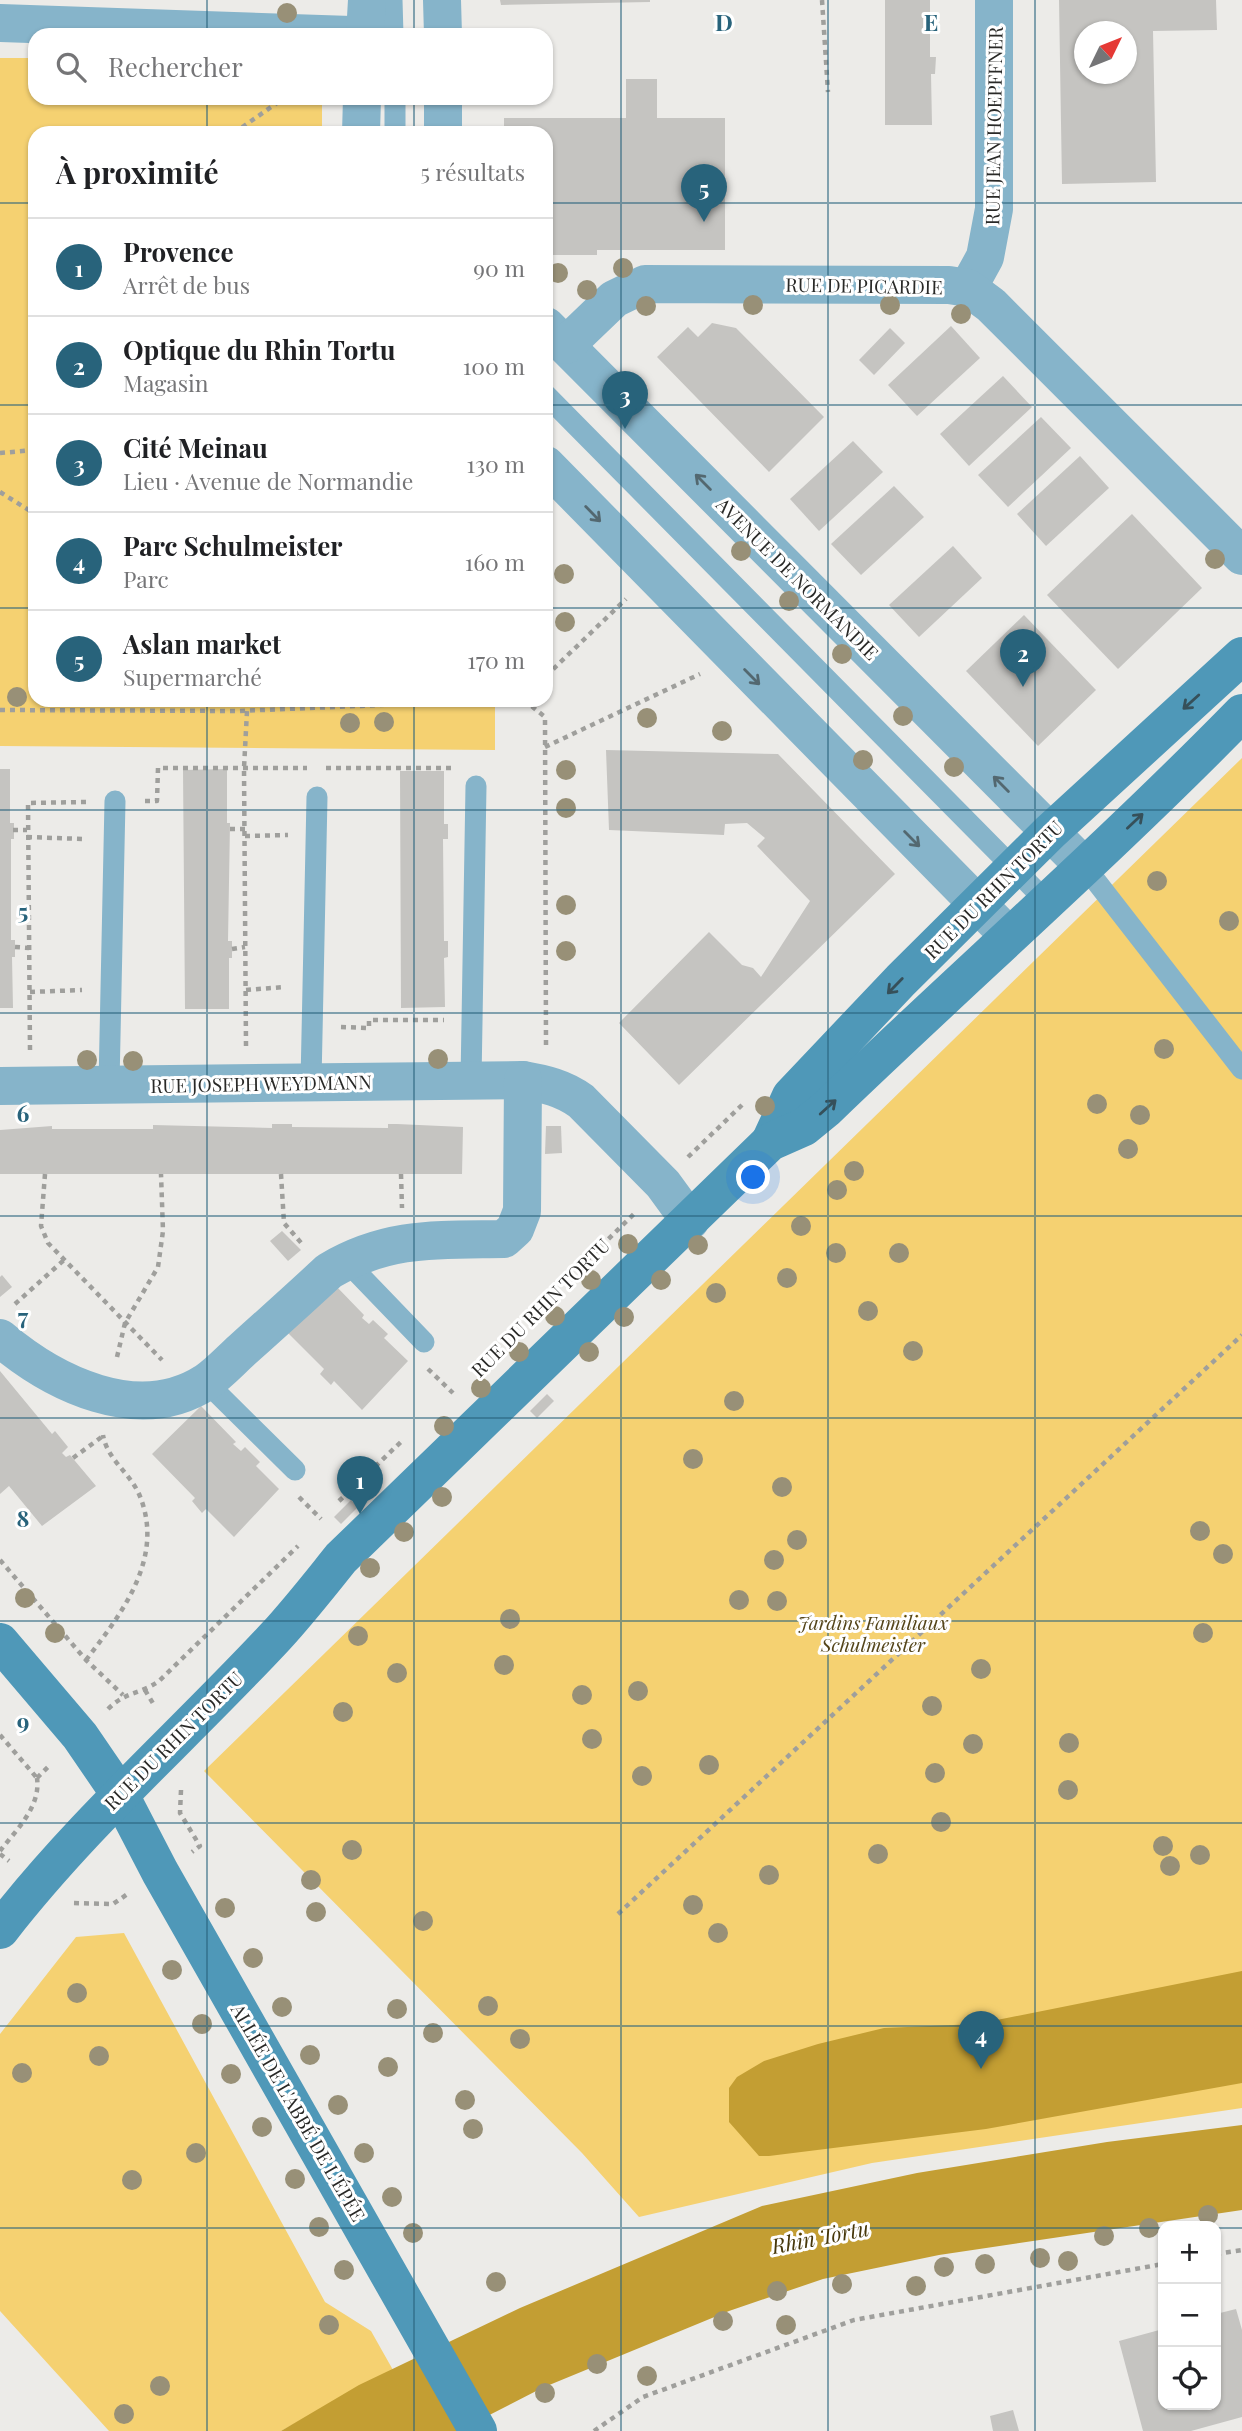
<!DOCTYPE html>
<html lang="fr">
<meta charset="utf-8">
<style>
:root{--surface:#fff;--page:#f6f6f6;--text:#202124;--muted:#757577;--line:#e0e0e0;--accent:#28637b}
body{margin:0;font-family:"Playfair Display",serif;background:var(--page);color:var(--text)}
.controls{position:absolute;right:21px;bottom:21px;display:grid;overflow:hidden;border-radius:14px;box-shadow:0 2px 5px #0004}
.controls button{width:63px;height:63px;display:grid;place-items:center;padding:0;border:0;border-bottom:2px solid var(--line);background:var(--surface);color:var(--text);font:35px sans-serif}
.compass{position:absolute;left:1074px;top:21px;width:63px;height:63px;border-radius:50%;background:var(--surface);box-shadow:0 2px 5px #0004;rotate:47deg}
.you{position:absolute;left:754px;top:1178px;width:24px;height:24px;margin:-18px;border:5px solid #fff;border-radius:50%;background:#1a73e8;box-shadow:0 0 0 10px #1a73e833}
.badge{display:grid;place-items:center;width:46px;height:46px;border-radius:50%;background:var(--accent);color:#fff;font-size:23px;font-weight:700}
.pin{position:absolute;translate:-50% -58px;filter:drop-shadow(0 2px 4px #0008)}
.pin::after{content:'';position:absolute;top:37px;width:24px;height:21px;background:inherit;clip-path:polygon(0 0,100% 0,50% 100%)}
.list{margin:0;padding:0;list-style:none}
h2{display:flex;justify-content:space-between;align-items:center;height:91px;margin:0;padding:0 28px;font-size:30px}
h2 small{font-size:23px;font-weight:400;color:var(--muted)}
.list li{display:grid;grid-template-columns:46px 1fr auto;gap:21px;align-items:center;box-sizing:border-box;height:98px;padding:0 28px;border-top:2px solid var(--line)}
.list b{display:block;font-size:26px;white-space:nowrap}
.list p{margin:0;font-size:23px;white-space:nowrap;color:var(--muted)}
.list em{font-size:23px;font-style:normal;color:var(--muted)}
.icon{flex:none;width:38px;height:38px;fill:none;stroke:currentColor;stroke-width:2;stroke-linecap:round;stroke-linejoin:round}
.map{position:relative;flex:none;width:1242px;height:2431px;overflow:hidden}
.search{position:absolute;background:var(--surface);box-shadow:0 2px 5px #0004;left:28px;top:28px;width:525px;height:77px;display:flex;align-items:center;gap:18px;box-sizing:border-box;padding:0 24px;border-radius:21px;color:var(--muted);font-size:26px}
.panel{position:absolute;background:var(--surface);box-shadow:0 2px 5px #0004;left:28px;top:126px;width:525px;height:581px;border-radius:21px}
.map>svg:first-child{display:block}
.green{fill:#f5d171}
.water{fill:#c39e33}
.building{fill:#c5c4c1;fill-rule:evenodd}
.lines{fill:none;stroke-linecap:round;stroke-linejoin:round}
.path{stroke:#9f9f9c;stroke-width:4.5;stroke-dasharray:5 5;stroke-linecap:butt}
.lane{stroke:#86b4ca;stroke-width:21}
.street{stroke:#86b4ca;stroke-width:38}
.secondary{stroke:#4f98b8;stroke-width:38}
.tree{fill:#989077}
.oneway{stroke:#536870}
.oneway2{stroke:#36505a}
.grid{fill:none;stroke:#28637b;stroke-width:2;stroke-opacity:0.55}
.labels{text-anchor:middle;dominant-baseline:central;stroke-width:6;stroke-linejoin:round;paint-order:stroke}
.street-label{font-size:19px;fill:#292927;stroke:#fff}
.park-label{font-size:19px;font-style:italic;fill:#54451a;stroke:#fff}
.water-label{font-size:21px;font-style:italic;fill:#46370a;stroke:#fff}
.grid-label{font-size:23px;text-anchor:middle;font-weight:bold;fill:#28637b;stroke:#fff;stroke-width:6;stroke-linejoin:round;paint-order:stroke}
</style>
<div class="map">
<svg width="1242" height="2431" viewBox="0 0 1242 2431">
<rect width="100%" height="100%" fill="#ecebe8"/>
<g class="green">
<path d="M0,58h35v40h287v35h-287v567h460v50l-495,-4z"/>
<path d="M1242,758v1350l-370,55 -233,54 -57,-64 -378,-382z"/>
<path d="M124,1933l201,369 46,29 22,39 -112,61h-172l-109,-120v-277l76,-97z"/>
</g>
<g class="water">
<path d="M1242,1971v112l-256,46 -217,27h-10l-30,-34v-34l8,-11 27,-16 54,-17 66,-16 93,-4z"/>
<path d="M1242,2125v85l-303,45 -116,24 -94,32 -187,77 -84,43h-177l78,-46 161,-77 242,-102 155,-33 190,-31z"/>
</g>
<g class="building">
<path d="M500,0h150v2l-149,3z"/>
<path d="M885,0h45v57h6l-1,17h-4l1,51h-47z"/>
<path d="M1059,0h157l1,30 -64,1 3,151 -94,2zM1084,32h42v42h-42z"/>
<path d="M626,79h31v39h68v132h-128v5h-51v-122h-42v-15h122z"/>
<path d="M712,323l24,5 88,89 -55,55 -112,-115 31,-30 10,10z"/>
<path d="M951,326l29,32 -63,58 -29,-31z"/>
<path d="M890,328l15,15 -31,32 -15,-15z"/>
<path d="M1003,376l29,31 -63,59 -29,-32z"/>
<path d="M1041,417l30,31 -63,59 -30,-32z"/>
<path d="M853,441l30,31 -64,59 -29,-32z"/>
<path d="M1080,456l29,32 -63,58 -29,-32z"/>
<path d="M894,486l30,31 -63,58 -30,-31z"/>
<path d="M1132,514l70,74 -84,81 -71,-74z"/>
<path d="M953,546l29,32 -63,59 -30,-32z"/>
<path d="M1024,615l72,75 -58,56 -72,-75z"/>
<path d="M606,750l172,4 117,120 -216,211 -60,-62 90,-91 33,33 11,3 8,9 49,-76 -53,-55 8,-8 -18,-15 -22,1 -1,11 -115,-5z"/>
<path d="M0,769h10v54h4v16h-3v101h4v17h-3l1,51h-13z"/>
<path d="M227,769v54h3l-2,118h4v17h-3v51h-44l-2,-239z"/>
<path d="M400,771h44v53h4v15h-5l1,102h4v16l-4,1 1,49 -44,1z"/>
<path d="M272,1124h20v3l96,1v-4h9l66,3 -1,47h-462v-44l52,-4v3h101v-4l119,3z"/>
<path d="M546,1126h15l1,27 -17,1z"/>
<path d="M282,1231l19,19 -13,11 -18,-20z"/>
<path d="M2,1275l10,12 -12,10v-20z"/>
<path d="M335,1285l29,30 -2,3 7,6 4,-4 15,14 -4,4 24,23 -46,49 -28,-29 -3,4 -11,-11 4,-5 -37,-37z"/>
<path d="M0,1371l52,63 3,-3 13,16 -6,6 4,4 4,-2 26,31 -54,40 -33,-40 -9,8z"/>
<path d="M547,1394l7,7 -17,17 -7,-7z"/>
<path d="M201,1406l35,36 -3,2 8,7 4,-4 15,15 -4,4 23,23 -45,48 -28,-28 -4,4 -10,-12 3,-3 -43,-44z"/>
<path d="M351,1500l7,7 -17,17 -7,-7z"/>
<path d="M1236,2309l6,21v87l-51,14h-48l-24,-90 44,-12v76h53v-91z"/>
<path d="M1013,2410l6,21h-26l-3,-15z"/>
</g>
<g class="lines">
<g class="path">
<path d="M822,0l6,92"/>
<path d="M234,133l50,-35"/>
<path d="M35,228v1"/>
<path d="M0,453l35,-3"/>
<path d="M0,492l35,22"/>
<path d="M546,676l80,-77"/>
<path d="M524,700l21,17 1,329"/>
<path d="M0,710l239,1 261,-11"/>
<path d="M545,747l155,-73"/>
<path d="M326,768h128"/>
<path d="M145,801h12l1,-33h149"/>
<path d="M230,829h15"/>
<path d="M13,830h14"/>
<path d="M245,836l43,-1"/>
<path d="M27,837l57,2"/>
<path d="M15,947l14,1"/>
<path d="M232,949l13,-2"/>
<path d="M246,990l39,-3"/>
<path d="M30,992l52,-2"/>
<path d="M341,1027l28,1v-8h75"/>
<path d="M246,1046l-2,-278 3,-57"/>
<path d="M30,1050l-2,-247 59,-1"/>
<path d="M688,1157l54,-52"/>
<path d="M45,1174l-4,52 7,17 114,117"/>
<path d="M281,1174l3,49 19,22"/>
<path d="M401,1174l1,34"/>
<path d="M580,1267l56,-55"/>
<path d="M15,1304l49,-44"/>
<path d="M117,1357l8,-34 33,-56 5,-36 -2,-57"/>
<path d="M428,1369l25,24"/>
<path d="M73,1458l30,-22"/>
<path d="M299,1497l22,22"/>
<path d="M339,1501l65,-62"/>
<path d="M0,1560l86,100 37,35"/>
<path d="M86,1660c36,-47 80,-103 53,-166 -10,-22 -32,-35 -36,-59"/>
<path d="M145,1690l9,15"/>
<path d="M108,1709c18,-18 31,-14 51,-28l139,-135"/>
<path d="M0,1735l37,43"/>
<path d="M37,1778l14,-14"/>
<path d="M181,1790l-1,23 20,33 -8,6"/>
<path d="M0,1851c16,-21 41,-44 37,-73"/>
<path d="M0,1854l9,7"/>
<path d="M74,1903l39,1 16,-11"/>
<path d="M618,1914l624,-579"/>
<path d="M1216,2254l26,-4"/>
<path d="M594,2431l49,-34 211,-77 309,-56"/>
</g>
<g class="lane">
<path d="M392,0l1,35"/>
<path d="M395,98v35"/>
<path d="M546,395l500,506"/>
<path d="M1085,867l157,202"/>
<path d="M471,1081l5,-295"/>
<path d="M311,1082l6,-285"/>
<path d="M109,1084l6,-283"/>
<path d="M346,1261l78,81"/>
<path d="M206,1382l89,88"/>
</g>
<g class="street">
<path d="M442,0l1,35"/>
<path d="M0,23l351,12"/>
<path d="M365,35l2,-35"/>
<path d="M443,98v35"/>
<path d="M361,133l1,-35"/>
<path d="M968,288l17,-31 9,-48v-209"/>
<path d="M546,326l539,541"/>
<path d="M566,345l48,-46 31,-15 304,1 19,3 23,17 251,251"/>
<path d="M546,465l462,470"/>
<path d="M0,1086l523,-6c22,4 40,8 58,21l82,83 27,37"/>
<path d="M0,1338c53,45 138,88 206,44 12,-8 24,-21 36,-32 29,-26 58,-52 87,-79 59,-35 109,-31 175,-32l11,-10 7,-18 1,-131"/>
</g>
<g class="secondary">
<path d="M770,1142l21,-46 110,-116 149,-148 192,-176"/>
<path d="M0,1642l80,94 39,57 41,79 318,559"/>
<path d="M0,1930c83,-107 184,-195 276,-294 23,-25 44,-52 65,-78l429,-416 34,-15 22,-18c138,-133 282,-259 416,-396"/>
</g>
</g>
<g class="tree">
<circle cx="287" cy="13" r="10"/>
<circle cx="623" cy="268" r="10"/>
<circle cx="558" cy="273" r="10"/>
<circle cx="587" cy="290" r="10"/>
<circle cx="753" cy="305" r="10"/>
<circle cx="890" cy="305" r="10"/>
<circle cx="646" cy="306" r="10"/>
<circle cx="961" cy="314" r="10"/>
<circle cx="741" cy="551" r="10"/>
<circle cx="1215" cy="559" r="10"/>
<circle cx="564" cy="574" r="10"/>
<circle cx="789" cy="601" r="10"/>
<circle cx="565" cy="622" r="10"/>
<circle cx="842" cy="654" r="10"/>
<circle cx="17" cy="697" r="10"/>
<circle cx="903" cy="716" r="10"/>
<circle cx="647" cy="718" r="10"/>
<circle cx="384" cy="722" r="10"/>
<circle cx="350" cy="723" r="10"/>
<circle cx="722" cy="731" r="10"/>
<circle cx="863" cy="760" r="10"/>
<circle cx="954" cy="767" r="10"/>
<circle cx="566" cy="770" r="10"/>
<circle cx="566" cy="808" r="10"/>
<circle cx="1157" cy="881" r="10"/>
<circle cx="566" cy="905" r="10"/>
<circle cx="1229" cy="921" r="10"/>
<circle cx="566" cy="951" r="10"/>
<circle cx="1164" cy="1049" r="10"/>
<circle cx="438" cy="1059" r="10"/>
<circle cx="87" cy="1060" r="10"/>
<circle cx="133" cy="1061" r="10"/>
<circle cx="1097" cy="1104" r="10"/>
<circle cx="765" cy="1106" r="10"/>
<circle cx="1140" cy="1115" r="10"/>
<circle cx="1128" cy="1149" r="10"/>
<circle cx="854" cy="1171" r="10"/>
<circle cx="837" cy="1190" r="10"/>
<circle cx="801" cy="1226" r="10"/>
<circle cx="628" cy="1244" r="10"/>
<circle cx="698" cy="1245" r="10"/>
<circle cx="836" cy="1253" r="10"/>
<circle cx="899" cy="1253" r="10"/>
<circle cx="787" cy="1278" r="10"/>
<circle cx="591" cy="1280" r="10"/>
<circle cx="661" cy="1280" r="10"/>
<circle cx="716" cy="1293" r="10"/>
<circle cx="868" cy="1311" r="10"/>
<circle cx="555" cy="1316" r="10"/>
<circle cx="624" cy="1317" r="10"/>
<circle cx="913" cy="1351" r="10"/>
<circle cx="519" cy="1352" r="10"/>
<circle cx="589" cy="1352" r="10"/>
<circle cx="481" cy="1388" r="10"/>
<circle cx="734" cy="1401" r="10"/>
<circle cx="444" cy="1426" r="10"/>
<circle cx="693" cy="1459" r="10"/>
<circle cx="782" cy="1487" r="10"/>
<circle cx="442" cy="1497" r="10"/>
<circle cx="1200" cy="1531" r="10"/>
<circle cx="404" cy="1532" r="10"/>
<circle cx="797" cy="1540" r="10"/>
<circle cx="1223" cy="1554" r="10"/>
<circle cx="774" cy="1560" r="10"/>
<circle cx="370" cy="1568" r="10"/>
<circle cx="25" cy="1598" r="10"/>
<circle cx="739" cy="1600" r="10"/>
<circle cx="777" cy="1601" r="10"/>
<circle cx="510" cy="1619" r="10"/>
<circle cx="55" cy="1633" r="10"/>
<circle cx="1203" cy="1633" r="10"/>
<circle cx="358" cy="1636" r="10"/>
<circle cx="504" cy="1665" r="10"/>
<circle cx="981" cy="1669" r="10"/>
<circle cx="397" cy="1673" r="10"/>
<circle cx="638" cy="1691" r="10"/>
<circle cx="582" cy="1695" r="10"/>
<circle cx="932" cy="1706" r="10"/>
<circle cx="343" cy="1712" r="10"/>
<circle cx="592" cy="1739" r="10"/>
<circle cx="1069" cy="1743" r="10"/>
<circle cx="973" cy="1744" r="10"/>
<circle cx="709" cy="1765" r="10"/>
<circle cx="935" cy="1773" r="10"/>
<circle cx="642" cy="1776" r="10"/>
<circle cx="1068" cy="1790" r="10"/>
<circle cx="941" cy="1822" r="10"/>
<circle cx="1163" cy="1846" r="10"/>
<circle cx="352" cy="1850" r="10"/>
<circle cx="878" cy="1854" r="10"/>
<circle cx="1200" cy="1855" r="10"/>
<circle cx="1170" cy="1866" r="10"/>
<circle cx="769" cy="1875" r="10"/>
<circle cx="311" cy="1880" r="10"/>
<circle cx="693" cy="1905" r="10"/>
<circle cx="225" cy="1908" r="10"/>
<circle cx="316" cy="1912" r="10"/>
<circle cx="423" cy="1921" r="10"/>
<circle cx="718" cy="1933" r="10"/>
<circle cx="253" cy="1958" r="10"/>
<circle cx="172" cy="1970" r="10"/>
<circle cx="77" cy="1993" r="10"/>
<circle cx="488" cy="2006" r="10"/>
<circle cx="282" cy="2007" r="10"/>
<circle cx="397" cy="2009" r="10"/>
<circle cx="202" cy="2024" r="10"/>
<circle cx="433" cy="2033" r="10"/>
<circle cx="520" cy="2039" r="10"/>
<circle cx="310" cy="2055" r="10"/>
<circle cx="99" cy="2056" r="10"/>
<circle cx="388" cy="2067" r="10"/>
<circle cx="22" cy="2073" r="10"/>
<circle cx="231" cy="2074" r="10"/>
<circle cx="465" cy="2100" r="10"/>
<circle cx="338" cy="2105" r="10"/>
<circle cx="262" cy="2127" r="10"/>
<circle cx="473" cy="2129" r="10"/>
<circle cx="196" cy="2153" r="10"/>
<circle cx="364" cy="2153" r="10"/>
<circle cx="295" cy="2179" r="10"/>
<circle cx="132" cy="2180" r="10"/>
<circle cx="392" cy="2197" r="10"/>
<circle cx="1208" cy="2215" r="10"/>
<circle cx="319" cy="2227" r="10"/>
<circle cx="1149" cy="2228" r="10"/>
<circle cx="413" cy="2233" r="10"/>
<circle cx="1104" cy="2236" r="10"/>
<circle cx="1040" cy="2258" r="10"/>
<circle cx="1068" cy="2261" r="10"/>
<circle cx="985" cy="2264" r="10"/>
<circle cx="944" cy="2267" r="10"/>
<circle cx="344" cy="2270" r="10"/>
<circle cx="496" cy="2282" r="10"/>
<circle cx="842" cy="2284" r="10"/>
<circle cx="916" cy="2286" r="10"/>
<circle cx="777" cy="2291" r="10"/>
<circle cx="723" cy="2321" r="10"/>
<circle cx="329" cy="2325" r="10"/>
<circle cx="786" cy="2325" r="10"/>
<circle cx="597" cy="2364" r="10"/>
<circle cx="647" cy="2376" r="10"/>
<circle cx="160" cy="2386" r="10"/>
<circle cx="545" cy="2393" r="10"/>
<circle cx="124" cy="2414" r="10"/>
</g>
<defs><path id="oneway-shaft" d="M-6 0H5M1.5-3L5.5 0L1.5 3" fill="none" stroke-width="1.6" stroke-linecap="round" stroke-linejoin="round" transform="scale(1.75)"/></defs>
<g class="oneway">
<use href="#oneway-shaft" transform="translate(703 482) rotate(-135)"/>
<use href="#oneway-shaft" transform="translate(593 514) rotate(46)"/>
<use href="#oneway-shaft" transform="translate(752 677) rotate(45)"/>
<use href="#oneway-shaft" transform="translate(1001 784) rotate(-135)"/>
<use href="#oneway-shaft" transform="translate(912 839) rotate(45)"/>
</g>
<g class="oneway2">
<use href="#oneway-shaft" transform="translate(1191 702) rotate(138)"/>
<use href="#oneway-shaft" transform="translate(1135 821) rotate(-43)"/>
<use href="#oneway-shaft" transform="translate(895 986) rotate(134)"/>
<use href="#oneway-shaft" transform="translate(828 1107) rotate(-42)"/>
</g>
<path class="grid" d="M207,0v35M414,0v35M621,0v2431M828,0v2431M1035,0v2431M207,98v35M414,98v35M0,203h35M546,203h696M0,405h35M546,405h696M0,608h35M546,608h696M207,700v1731M414,700v1731M0,810h1242M0,1013h1242M0,1216h1242M0,1418h1242M0,1621h1242M0,1823h1242M0,2026h1242M0,2228h1163M1216,2228h26"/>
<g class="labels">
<g class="street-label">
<text transform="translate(993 126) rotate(-89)">RUE JEAN HOEPFFNER</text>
<text transform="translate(864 285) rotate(1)">RUE DE PICARDIE</text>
<text transform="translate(798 578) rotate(45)">AVENUE DE NORMANDIE</text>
<text transform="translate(993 889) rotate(-45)">RUE DU RHIN TORTU</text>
<text transform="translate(261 1083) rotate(-1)">RUE JOSEPH WEYDMANN</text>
<text transform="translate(540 1307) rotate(-45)">RUE DU RHIN TORTU</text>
<text transform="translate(173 1740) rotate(-45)">RUE DU RHIN TORTU</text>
<text transform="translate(299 2112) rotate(60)">ALLÉE DE L'ABBÉ DE L'ÉPÉE</text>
</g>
<g class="park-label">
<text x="873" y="1622">Jardins Familiaux<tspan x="873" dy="22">Schulmeister</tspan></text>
</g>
<g class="water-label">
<text transform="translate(820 2236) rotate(-11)">Rhin Tortu</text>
</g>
</g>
<g class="grid-label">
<text x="724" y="31">D</text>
<text x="931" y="31">E</text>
<text x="23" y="920">5</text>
<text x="23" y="1122">6</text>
<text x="23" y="1325">7</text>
<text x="23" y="1527">8</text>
<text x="23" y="1730">9</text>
</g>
</svg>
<div class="controls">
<button>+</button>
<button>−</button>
<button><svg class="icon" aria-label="locate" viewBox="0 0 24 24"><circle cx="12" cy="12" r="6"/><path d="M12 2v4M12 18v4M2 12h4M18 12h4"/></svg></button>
</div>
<svg class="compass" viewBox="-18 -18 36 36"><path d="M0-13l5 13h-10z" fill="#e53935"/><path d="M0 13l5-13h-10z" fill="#757577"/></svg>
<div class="you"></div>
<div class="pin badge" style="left:360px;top:1514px">1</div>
<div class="pin badge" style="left:1023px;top:687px">2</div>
<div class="pin badge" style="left:625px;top:429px">3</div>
<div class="pin badge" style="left:981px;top:2069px">4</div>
<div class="pin badge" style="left:704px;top:222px">5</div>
<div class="search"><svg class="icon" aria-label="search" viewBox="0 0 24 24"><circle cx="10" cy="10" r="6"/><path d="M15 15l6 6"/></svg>Rechercher</div>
<section class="panel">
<h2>À proximité<small>5 résultats</small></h2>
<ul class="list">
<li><span class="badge">1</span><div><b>Provence</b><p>Arrêt de bus</p></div><em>90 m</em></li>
<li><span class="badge">2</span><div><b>Optique du Rhin Tortu</b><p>Magasin</p></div><em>100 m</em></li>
<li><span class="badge">3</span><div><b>Cité Meinau</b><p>Lieu · Avenue de Normandie</p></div><em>130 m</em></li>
<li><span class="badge">4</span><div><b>Parc Schulmeister</b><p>Parc</p></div><em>160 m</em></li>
<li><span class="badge">5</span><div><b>Aslan market</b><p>Supermarché</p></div><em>170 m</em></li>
</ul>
</section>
</div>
